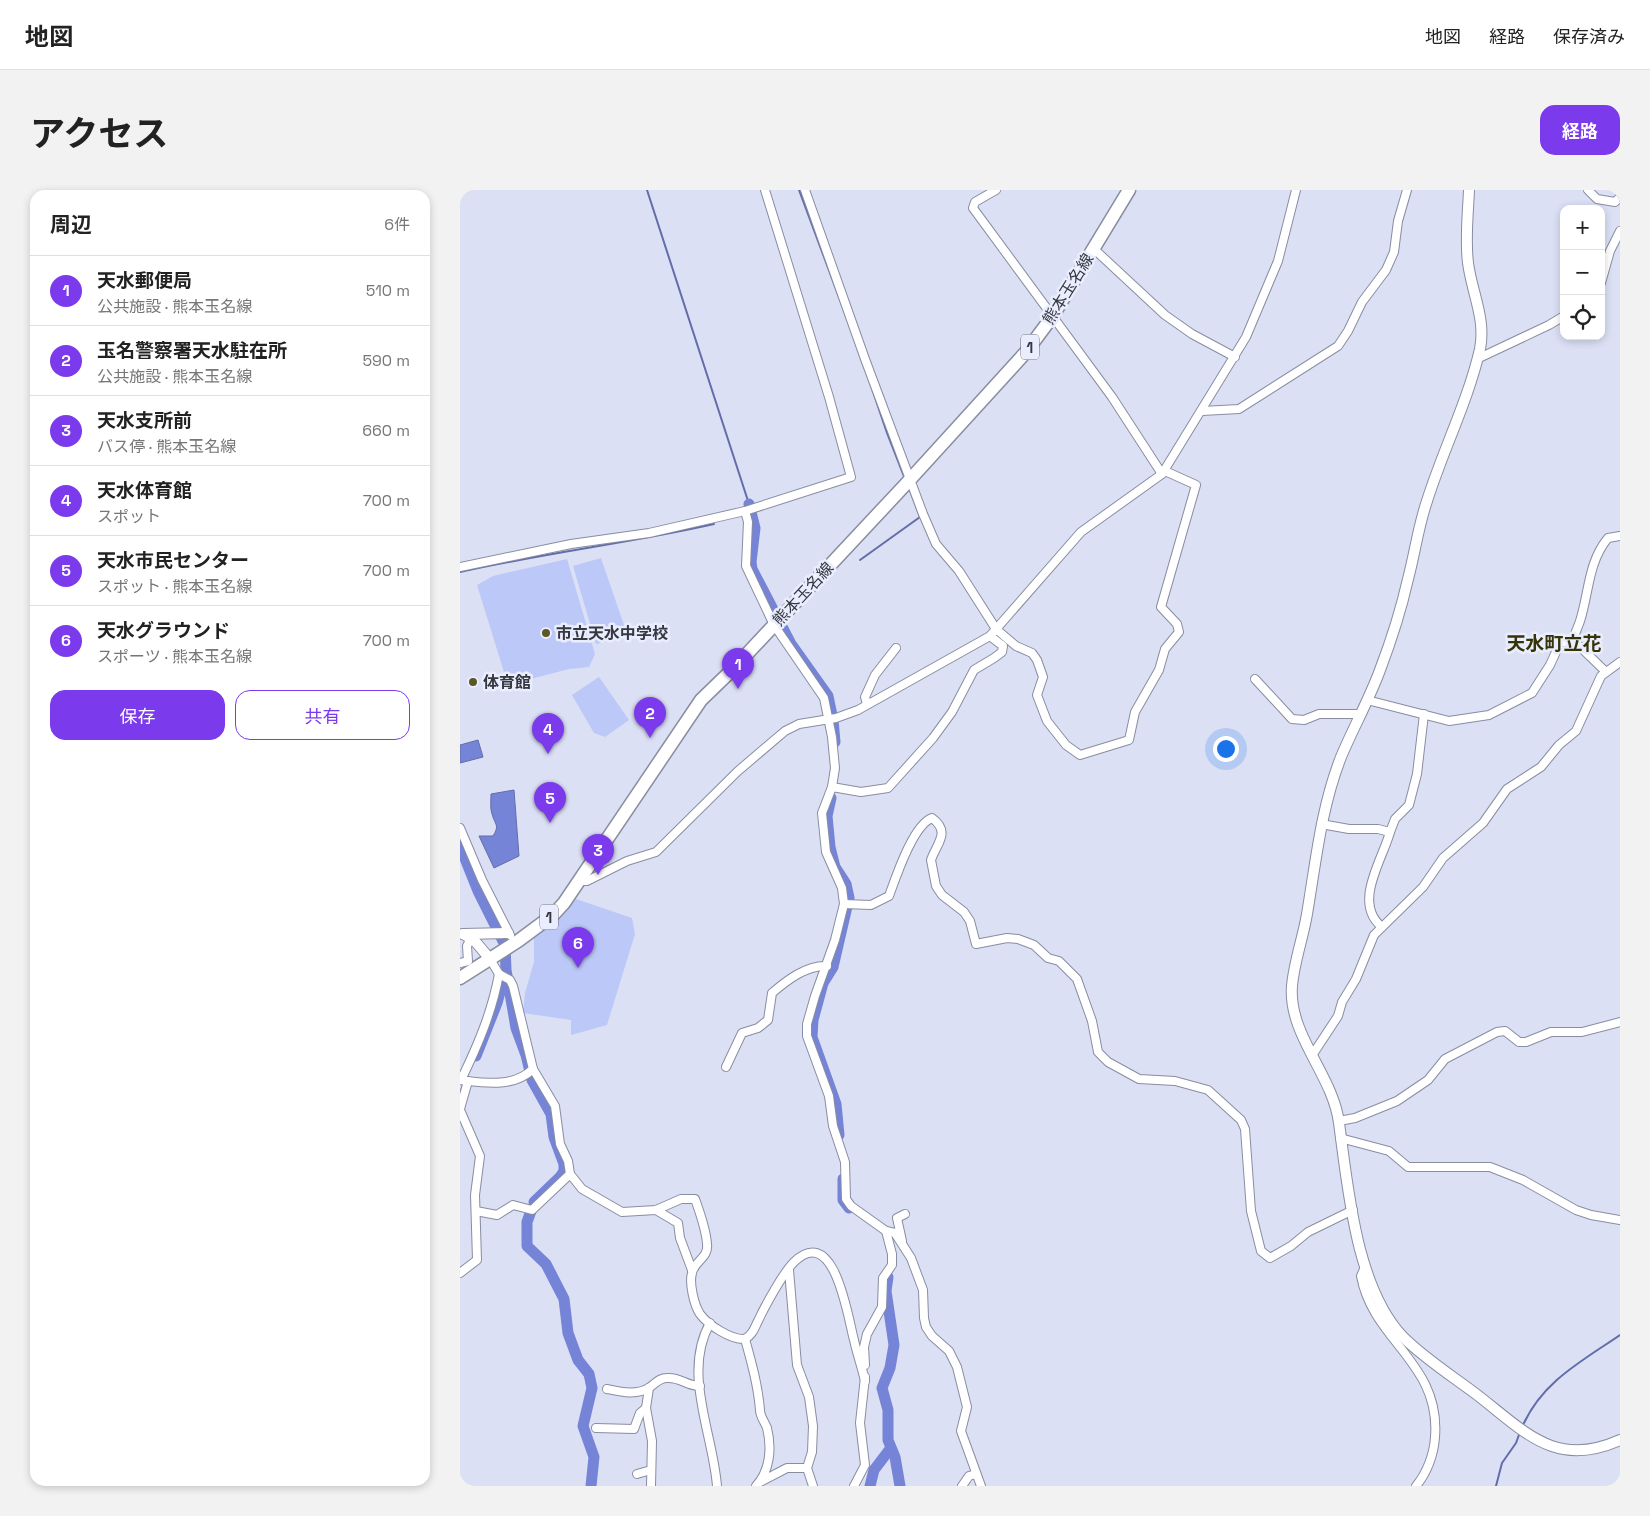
<!DOCTYPE html>
<html lang="ja">
<meta charset="utf-8">
<style>
:root{--surface:#fff;--page:#f2f2f2;--text:#222;--muted:#767676;--line:#e0e0e0;--accent:#7c3aed}
body{margin:0;font-family:"Space Grotesk","Noto Sans JP",sans-serif;background:var(--page);color:var(--text)}
.controls{position:absolute;right:15px;top:15px;display:grid;overflow:hidden;border-radius:10px;box-shadow:0 2px 8px #0003}
.controls button{width:45px;height:45px;display:grid;place-items:center;padding:0;border:0;border-bottom:1px solid var(--line);background:var(--surface);color:var(--text);font:25px sans-serif}
.you{position:absolute;left:765px;top:558px;width:18px;height:18px;margin:-12px;border:4px solid #fff;border-radius:50%;background:#1a73e8;box-shadow:0 0 0 8px #1a73e833}
.badge{display:grid;place-items:center;width:32px;height:32px;border-radius:50%;background:var(--accent);color:#fff;font-size:16px;font-weight:700}
.pin{position:absolute;translate:-50% -41px;filter:drop-shadow(0 1px 2px #0008)}
.pin::after{content:'';position:absolute;top:26px;width:18px;height:15px;background:inherit;clip-path:polygon(0 0,100% 0,50% 100%)}
.list{margin:0;padding:0;list-style:none}
h2{display:flex;justify-content:space-between;align-items:center;height:65px;margin:0;padding:0 20px;font-size:21px}
h2 small{font-size:16px;font-weight:400;color:var(--muted)}
.list li{display:grid;grid-template-columns:32px 1fr auto;gap:15px;align-items:center;box-sizing:border-box;height:70px;padding:0 20px;border-top:1px solid var(--line)}
.list b{display:block;font-size:19px;white-space:nowrap}
.list p{margin:0;font-size:16px;white-space:nowrap;color:var(--muted)}
.list em{font-size:16px;font-style:normal;color:var(--muted)}
.actions{display:flex;gap:10px;padding:15px 20px}
.actions a{flex:1;padding:11px 0;border:1px solid var(--accent);border-radius:15px;text-align:center;font-size:18px;color:var(--accent)}
.actions .main{background:var(--accent);color:#fff}
.icon{flex:none;width:28px;height:28px;fill:none;stroke:currentColor;stroke-width:2;stroke-linecap:round;stroke-linejoin:round}
.map{position:relative;flex:none;width:1160px;height:1296px;overflow:hidden;border-radius:15px}
header{display:flex;align-items:center;gap:30px;box-sizing:border-box;height:70px;padding:0 25px;background:var(--surface);border-bottom:1px solid var(--line)}
header strong{font-size:24px}
nav{display:flex;gap:28px;margin-inline-start:auto;font-size:18px}
.intro{display:flex;align-items:center;justify-content:space-between;box-sizing:border-box;height:120px;padding:0 30px}
h1{margin:0;font-size:35px}
.button{padding:12px 22px;border-radius:15px;background:var(--accent);color:#fff;font-size:18px;font-weight:700}
main{display:flex;gap:30px;padding:0 30px}
aside{flex:1;background:var(--surface);border-radius:15px;box-shadow:0 2px 8px #0003}
.map>svg:first-child{display:block}
.green{fill:#bcc8f8}
.water{fill:#7584d7;stroke:#626daa}
.lines{fill:none;stroke-linecap:round;stroke-linejoin:round}
.stream{stroke:#626daa;stroke-width:2}
.river{stroke:#7584d7;stroke-width:11}
.minor-casing{stroke:#898da0;stroke-width:10}
.tertiary-casing{stroke:#898da0;stroke-width:12}
.primary-casing{stroke:#898da0;stroke-width:15}
.minor{stroke:#fff;stroke-width:8}
.tertiary{stroke:#fff;stroke-width:10}
.primary{stroke:#fff;stroke-width:12}
.poi-dot{fill:#5a5824;stroke:#e9edfe;stroke-width:2}
.labels{text-anchor:middle;dominant-baseline:central;stroke-width:5;stroke-linejoin:round;paint-order:stroke}
.shield{fill:#e9edfe;stroke:#6c6e79;stroke-width:1}
.shield-label{font-size:15px;font-weight:bold;fill:#363840}
.street-label{font-size:16px;fill:#363840;stroke:#e9edfe}
.poi-label{font-size:16px;font-weight:bold;fill:#363840;stroke:#e9edfe;text-anchor:start}
.quarter-label{font-size:19px;font-weight:bold;fill:#353308;stroke:#e9edfe}
</style>
<header>
<strong>地図</strong>
<nav><a>地図</a><a>経路</a><a>保存済み</a></nav>
</header>
<div class="intro"><h1>アクセス</h1><a class="button">経路</a></div>
<main>
<aside>
<h2>周辺<small>6件</small></h2>
<ul class="list">
<li><span class="badge">1</span><div><b>天水郵便局</b><p>公共施設 · 熊本玉名線</p></div><em>510 m</em></li>
<li><span class="badge">2</span><div><b>玉名警察署天水駐在所</b><p>公共施設 · 熊本玉名線</p></div><em>590 m</em></li>
<li><span class="badge">3</span><div><b>天水支所前</b><p>バス停 · 熊本玉名線</p></div><em>660 m</em></li>
<li><span class="badge">4</span><div><b>天水体育館</b><p>スポット</p></div><em>700 m</em></li>
<li><span class="badge">5</span><div><b>天水市民センター</b><p>スポット · 熊本玉名線</p></div><em>700 m</em></li>
<li><span class="badge">6</span><div><b>天水グラウンド</b><p>スポーツ · 熊本玉名線</p></div><em>700 m</em></li>
</ul>
<div class="actions"><a class="main">保存</a><a>共有</a></div>
</aside>
<div class="map">
<svg width="1160" height="1296" viewBox="0 0 1160 1296">
<rect width="100%" height="100%" fill="#dbe0f5"/>
<g class="green">
<path d="M141,368l25,73 -2,5 -28,8 -23,-78z"/>
<path d="M107,369l28,95 -6,13 -20,2 -61,16 -31,-100 16,-9z"/>
<path d="M139,487l30,43 -24,17 -11,-4 -22,-38z"/>
<path d="M116,709l56,19 3,16 -28,91 -36,10v-15l-48,-7 2,-20 9,-31v-29z"/>
</g>
<g class="water">
<path d="M18,550l5,17 -23,6v-18z"/>
<path d="M54,600l5,66 -25,12 -15,-32h14c7,-11 2,-11 -1,-22 -2,-5 -1,-14 -1,-20z"/>
</g>
<g class="lines">
<g class="stream">
<path d="M187,0l102,314"/>
<path d="M339,0l50,134"/>
<path d="M406,181l21,62 18,46"/>
<path d="M400,370l60,-43 -11,-29"/>
<path d="M0,382c84,-19 170,-29 254,-48"/>
<path d="M0,904l3,-9"/>
<path d="M1063,1235c20,-44 59,-64 97,-90"/>
<path d="M1036,1296l6,-23 14,-20 4,-11"/>
</g>
<g class="river">
<path d="M289,314l6,24 -4,34 1,7 39,75 37,52 5,24 2,22"/>
<path d="M371,608l-4,18 3,31 5,20 11,17 3,14 -16,69 -10,16 -10,37 -1,17 24,67 3,31"/>
<path d="M0,656l18,45 27,54 1,25 10,58 10,27 6,25 19,34 3,23 10,27v7l-4,6 -26,25"/>
<path d="M16,866l21,-53 8,-29"/>
<path d="M383,989v21l6,8"/>
<path d="M71,1021l-4,11v24l19,18 18,35 4,34 10,27 11,14 3,14 -9,38 11,31 -3,29"/>
<path d="M428,1087l-2,14 8,54 -4,23 -8,20 6,22v30l7,17 5,29"/>
<path d="M410,1296l4,-16 16,-21"/>
</g>
<defs>
<g id="minor">
<path d="M345,0l60,169 58,155 13,30 23,27 37,58 20,17 16,7 5,7 6,17 -6,18 10,26 19,24 14,10 49,-15 6,-28 24,-42 6,-21 14,-17 -2,-8 -16,-17 35,-122 -31,-14"/>
<path d="M536,0l-21,12 -2,6 139,189 50,77"/>
<path d="M1128,0l9,9 18,3 5,-5"/>
<path d="M634,59l71,66 27,19 43,23"/>
<path d="M1141,93l9,-32 10,-20"/>
<path d="M1017,169l72,-34 15,-9"/>
<path d="M742,221l37,-2 99,-63 10,-15 14,-29 24,-32 8,-18 4,-31 9,-31"/>
<path d="M285,321l3,11 -2,44 28,59 50,73 8,39 3,31 -3,19 -10,26 4,39 16,36 2,16 -9,36 -20,56 -8,28v12l22,60 4,30 12,36 1,37 5,7 35,25 9,2 16,25 12,32 1,28 2,9 6,9 17,15 8,16 10,40 -6,24 20,55"/>
<path d="M0,377l111,-23 78,-11 96,-22 106,-34 -22,-80 -64,-207"/>
<path d="M1113,450c2,-7 5,-13 7,-19 9,-28 8,-59 28,-83l12,-2"/>
<path d="M1113,450l32,31"/>
<path d="M795,489l37,40 12,1 15,-6h42"/>
<path d="M907,510l82,21 40,-6 43,-22 18,-28 10,-22 13,-3"/>
<path d="M407,514l-2,-7 10,-22 21,-27"/>
<path d="M372,597l29,5 27,-4 45,-50 19,-26 22,-42 20,-12 8,-6 1,-6 -13,-10"/>
<path d="M861,634l28,5h29l12,3 5,-13 14,-14 8,-31 7,-60"/>
<path d="M0,638l22,52 28,55"/>
<path d="M119,691h8l40,-20 29,-9 82,-81 47,-40 14,-7 37,-6 22,-8 132,-74 91,-104 81,-58 84,-137 32,-76 18,-71"/>
<path d="M384,714l27,1 18,-9c7,-19 24,-71 43,-78 19,14 5,25 -1,42l5,26 6,9 22,17 6,9 6,23 31,-6 11,1 16,6 14,13 11,3 18,18 15,42 6,31 10,10 31,17 36,2 33,9 33,30 4,9 6,82 10,40 9,7 21,-12 17,-14 45,-22"/>
<path d="M922,737c-30,-24 1,-68 8,-95"/>
<path d="M0,773l8,-2 -1,-15 4,-8"/>
<path d="M853,864l25,-38 4,-14 14,-23 18,-44 49,-48 20,-29 40,-35 24,-34 34,-22 18,-22 17,-14 25,-55 19,-14"/>
<path d="M266,877l16,-34 16,-5 10,-8 4,-27c14,-12 34,-28 55,-27"/>
<path d="M73,879l22,37 5,38 8,17 2,13 12,15 40,23 34,-2 25,-11h14c5,14 11,30 12,45 2,14 -13,17 -15,29 -3,10 2,32 8,41 8,11 31,26 45,25 8,-5 9,-10 13,-18 7,-15 25,-48 36,-59 41,-40 54,57 60,78 3,14 8,27 11,41"/>
<path d="M0,890c25,3 53,8 73,-11l-20,-83 -3,-6 -11,-6 -9,-15"/>
<path d="M1,890c17,-35 31,-68 38,-106"/>
<path d="M0,919l8,-28"/>
<path d="M0,920l20,46 -5,39 2,65 -17,13"/>
<path d="M879,931l16,-3 42,-17 31,-21 17,-21 52,-27 8,-1 14,11h7l25,-10h31l38,-10"/>
<path d="M880,948l49,13 19,16h82l33,13 53,30 15,5 29,5"/>
<path d="M196,1020l22,13 2,15 12,32"/>
<path d="M16,1021l21,4 16,-10 19,5 38,-36"/>
<path d="M442,1051l-5,-23 8,-4"/>
<path d="M905,1077l-4,9c12,65 80,87 74,161 -1,17 -8,36 -19,49"/>
<path d="M329,1080l8,95 12,32 4,29 -1,26 -5,16 6,18"/>
<path d="M250,1133c-28,50 3,110 7,163"/>
<path d="M285,1149c7,25 13,47 15,71 0,7 5,12 7,18 5,20 3,43 -11,58"/>
<path d="M405,1175l-1,-18 3,-13 15,-27 1,-29 9,-13v-11l-6,-23"/>
<path d="M147,1199c14,3 30,7 43,-2 6,-4 9,-9 17,-9 14,-1 19,8 33,8"/>
<path d="M186,1218l6,33 -1,45"/>
<path d="M136,1238l38,1 6,-16 6,-5 3,-20"/>
<path d="M177,1284l14,-4"/>
<path d="M300,1292l27,-14h20"/>
<path d="M394,1296l11,-21 -5,-42 5,-46"/>
<path d="M502,1296l7,-10 7,-2"/>
</g>
<g id="tertiary">
<path d="M1009,0c-1,24 -4,49 -1,73 4,30 18,56 12,86 -12,52 -37,101 -53,152 -9,26 -12,52 -19,78 -7,31 -17,62 -28,91 -11,30 -27,58 -39,87 -20,51 -25,104 -34,157 -4,24 -13,48 -15,72 -4,49 41,89 47,137 9,65 17,165 64,214 20,20 46,37 69,54 51,38 81,79 148,49"/>
<path d="M3,744l45,-1"/>
<path d="M3,744l11,6 16,19"/>
</g>
<path id="primary" d="M0,788l58,-37 35,-26 11,-12 137,-203 31,-30 173,-185 121,-133 26,-35 77,-127"/>
</defs>
<use href="#minor" class="minor-casing"/>
<use href="#tertiary" class="tertiary-casing"/>
<use href="#primary" class="primary-casing"/>
<use href="#minor" class="minor"/>
<use href="#tertiary" class="tertiary"/>
<use href="#primary" class="primary"/>
</g>
<g class="poi-dot">
<circle cx="86" cy="443" r="5"/>
<circle cx="13" cy="492" r="5"/>
</g>
<g class="labels">
<g class="shield">
<rect x="561" y="144.5" width="18" height="25" rx="4"/>
<rect x="80" y="714.5" width="18" height="25" rx="4"/>
</g>
<g class="shield-label">
<text x="570" y="157">1</text>
<text x="89" y="727">1</text>
</g>
<g class="street-label">
<text transform="translate(608 99) rotate(-58)">熊本玉名線</text>
<text transform="translate(343 404) rotate(-47)">熊本玉名線</text>
</g>
<g class="poi-label">
<text x="96" y="443">市立天水中学校</text>
<text x="23" y="492">体育館</text>
</g>
<g class="quarter-label">
<text x="1094" y="453">天水町立花</text>
</g>
</g>
</svg>
<div class="controls">
<button>+</button>
<button>−</button>
<button><svg class="icon" aria-label="locate" viewBox="0 0 24 24"><circle cx="12" cy="12" r="6"/><path d="M12 2v4M12 18v4M2 12h4M18 12h4"/></svg></button>
</div>
<div class="you"></div>
<div class="pin badge" style="left:278px;top:499px">1</div>
<div class="pin badge" style="left:190px;top:548px">2</div>
<div class="pin badge" style="left:138px;top:685px">3</div>
<div class="pin badge" style="left:88px;top:564px">4</div>
<div class="pin badge" style="left:90px;top:633px">5</div>
<div class="pin badge" style="left:118px;top:778px">6</div>
</div>
</main>
